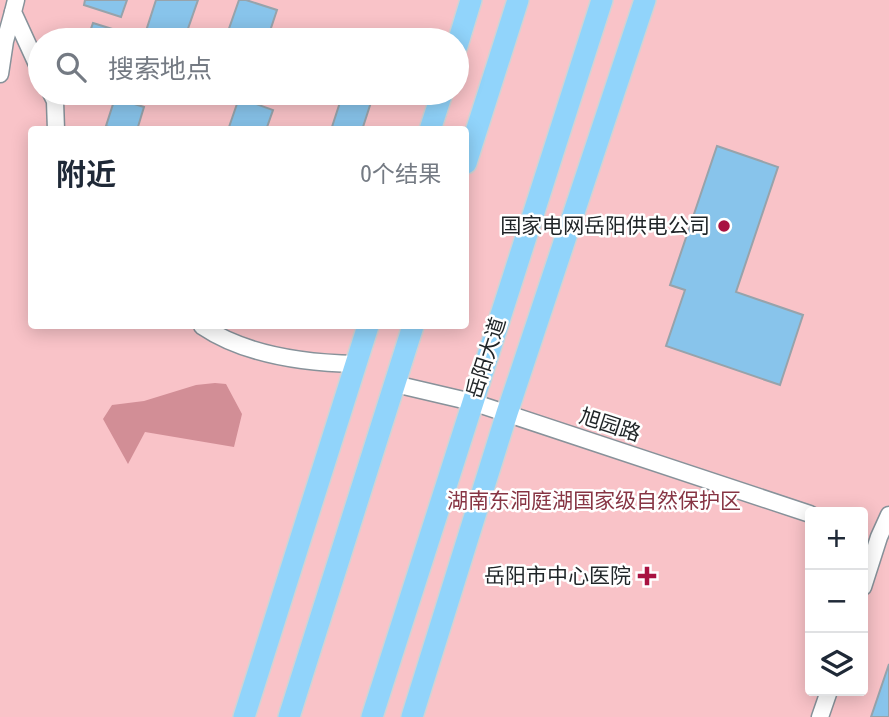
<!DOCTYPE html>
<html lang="zh">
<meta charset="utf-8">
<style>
:root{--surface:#fff;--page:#f6f6f7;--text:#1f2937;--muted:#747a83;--line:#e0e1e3}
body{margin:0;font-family:"Fira Sans Condensed","Noto Sans SC",sans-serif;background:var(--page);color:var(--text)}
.controls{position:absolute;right:21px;bottom:21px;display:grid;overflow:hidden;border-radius:7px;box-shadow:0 4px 18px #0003}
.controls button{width:63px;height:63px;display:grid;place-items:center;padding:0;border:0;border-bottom:2px solid var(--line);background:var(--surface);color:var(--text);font:35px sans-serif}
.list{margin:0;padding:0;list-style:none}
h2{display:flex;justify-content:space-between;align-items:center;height:91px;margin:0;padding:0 28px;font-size:30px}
h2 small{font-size:23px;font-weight:400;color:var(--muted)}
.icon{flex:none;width:38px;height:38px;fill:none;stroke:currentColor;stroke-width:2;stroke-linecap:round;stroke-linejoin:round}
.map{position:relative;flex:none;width:889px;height:717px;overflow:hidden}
.search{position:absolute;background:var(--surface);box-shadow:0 4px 18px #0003;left:28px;top:28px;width:441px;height:77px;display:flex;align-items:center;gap:18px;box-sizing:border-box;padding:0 24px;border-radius:38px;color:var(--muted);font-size:26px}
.panel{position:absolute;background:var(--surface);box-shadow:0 4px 18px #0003;left:28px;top:126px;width:441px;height:203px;border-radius:7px}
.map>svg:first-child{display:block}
.green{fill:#f9c3c8;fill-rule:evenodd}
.water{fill:#d28e96}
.building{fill:#88c4eb;stroke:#97a3ab;stroke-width:2}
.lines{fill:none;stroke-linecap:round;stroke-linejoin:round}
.minor-casing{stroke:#87929a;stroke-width:19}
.major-casing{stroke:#d2d3d4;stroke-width:24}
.minor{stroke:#fff;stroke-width:16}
.major{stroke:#91d4fb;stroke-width:21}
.poi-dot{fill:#a81241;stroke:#fff;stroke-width:2.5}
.labels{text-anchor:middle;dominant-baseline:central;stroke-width:5;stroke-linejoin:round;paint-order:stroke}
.poi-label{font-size:21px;fill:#1f2427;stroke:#fff;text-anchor:end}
.street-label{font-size:21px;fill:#1f2427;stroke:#fff}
.park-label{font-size:21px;fill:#873544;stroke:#fff}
</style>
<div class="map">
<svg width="889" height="717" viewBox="0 0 889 717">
<rect width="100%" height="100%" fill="#e9f6fe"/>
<path class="green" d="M0,0h889v717h-889zM40,40h417v53h-417zM32,130h434v196h-434zM810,512h53v179h-53z"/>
<path class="water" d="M215,383l11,1 16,30 -8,33 -89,-15 -17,32 -25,-45 9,-14 32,-4 52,-16z"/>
<g class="building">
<path d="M85,0h42l-6,17 -37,-12z"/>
<path d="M156,0h42l-14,40h-12l-26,-9z"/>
<path d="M239,0h7l31,10 -10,30h-42z"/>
<path d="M93,23l29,9 -2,8h-33z"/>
<path d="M343,93h31l-12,37h-31z"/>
<path d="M115,98l29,9 -7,23h-21l-10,-4z"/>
<path d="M239,98l34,12 -7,20h-38z"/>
<path d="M717,146l61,21 -42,125 67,23 -23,70 -114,-39 19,-56 -15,-5z"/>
<path d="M889,664v53h-18z"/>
</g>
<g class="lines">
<defs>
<g id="minor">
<path d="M16,0l-3,12 27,59"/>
<path d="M0,74l5,-33 8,-29"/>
<path d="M51,93l4,8 1,29"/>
<path d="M202,326c43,29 102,37 154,38"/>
<path d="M395,384l77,18 338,112"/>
<path d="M863,587l16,-50 10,-22"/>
<path d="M820,717l9,-26"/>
</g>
<g id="major">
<path d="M457,46l14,-46"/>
<path d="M430,130l12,-37"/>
<path d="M466,163l52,-163"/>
<path d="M244,717l124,-391"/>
<path d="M289,717l124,-391"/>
<path d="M372,717l230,-717"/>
<path d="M412,717l95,-304 138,-413"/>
</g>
</defs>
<use href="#minor" class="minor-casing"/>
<use href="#major" class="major-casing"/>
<use href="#minor" class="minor"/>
<use href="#major" class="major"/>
</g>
<g class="poi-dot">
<circle cx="724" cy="226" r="7"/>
<path d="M643.5 565.5h7v7h7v7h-7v7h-7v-7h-7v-7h7z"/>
</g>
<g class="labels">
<g class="poi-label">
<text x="710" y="226">国家电网岳阳供电公司</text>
<text x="631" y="576">岳阳市中心医院</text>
</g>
<g class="street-label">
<text transform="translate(486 358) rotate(-72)">岳阳大道</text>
<text transform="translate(610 425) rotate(18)">旭园路</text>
</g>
<g class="park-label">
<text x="594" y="501">湖南东洞庭湖国家级自然保护区</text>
</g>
</g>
</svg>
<div class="controls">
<button>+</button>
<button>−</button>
<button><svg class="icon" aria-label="layers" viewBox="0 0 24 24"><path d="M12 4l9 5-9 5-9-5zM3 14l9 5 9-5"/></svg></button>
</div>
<div class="search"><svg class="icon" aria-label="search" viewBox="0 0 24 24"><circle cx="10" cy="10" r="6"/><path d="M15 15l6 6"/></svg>搜索地点</div>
<section class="panel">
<h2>附近<small>0个结果</small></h2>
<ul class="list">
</ul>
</section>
</div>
